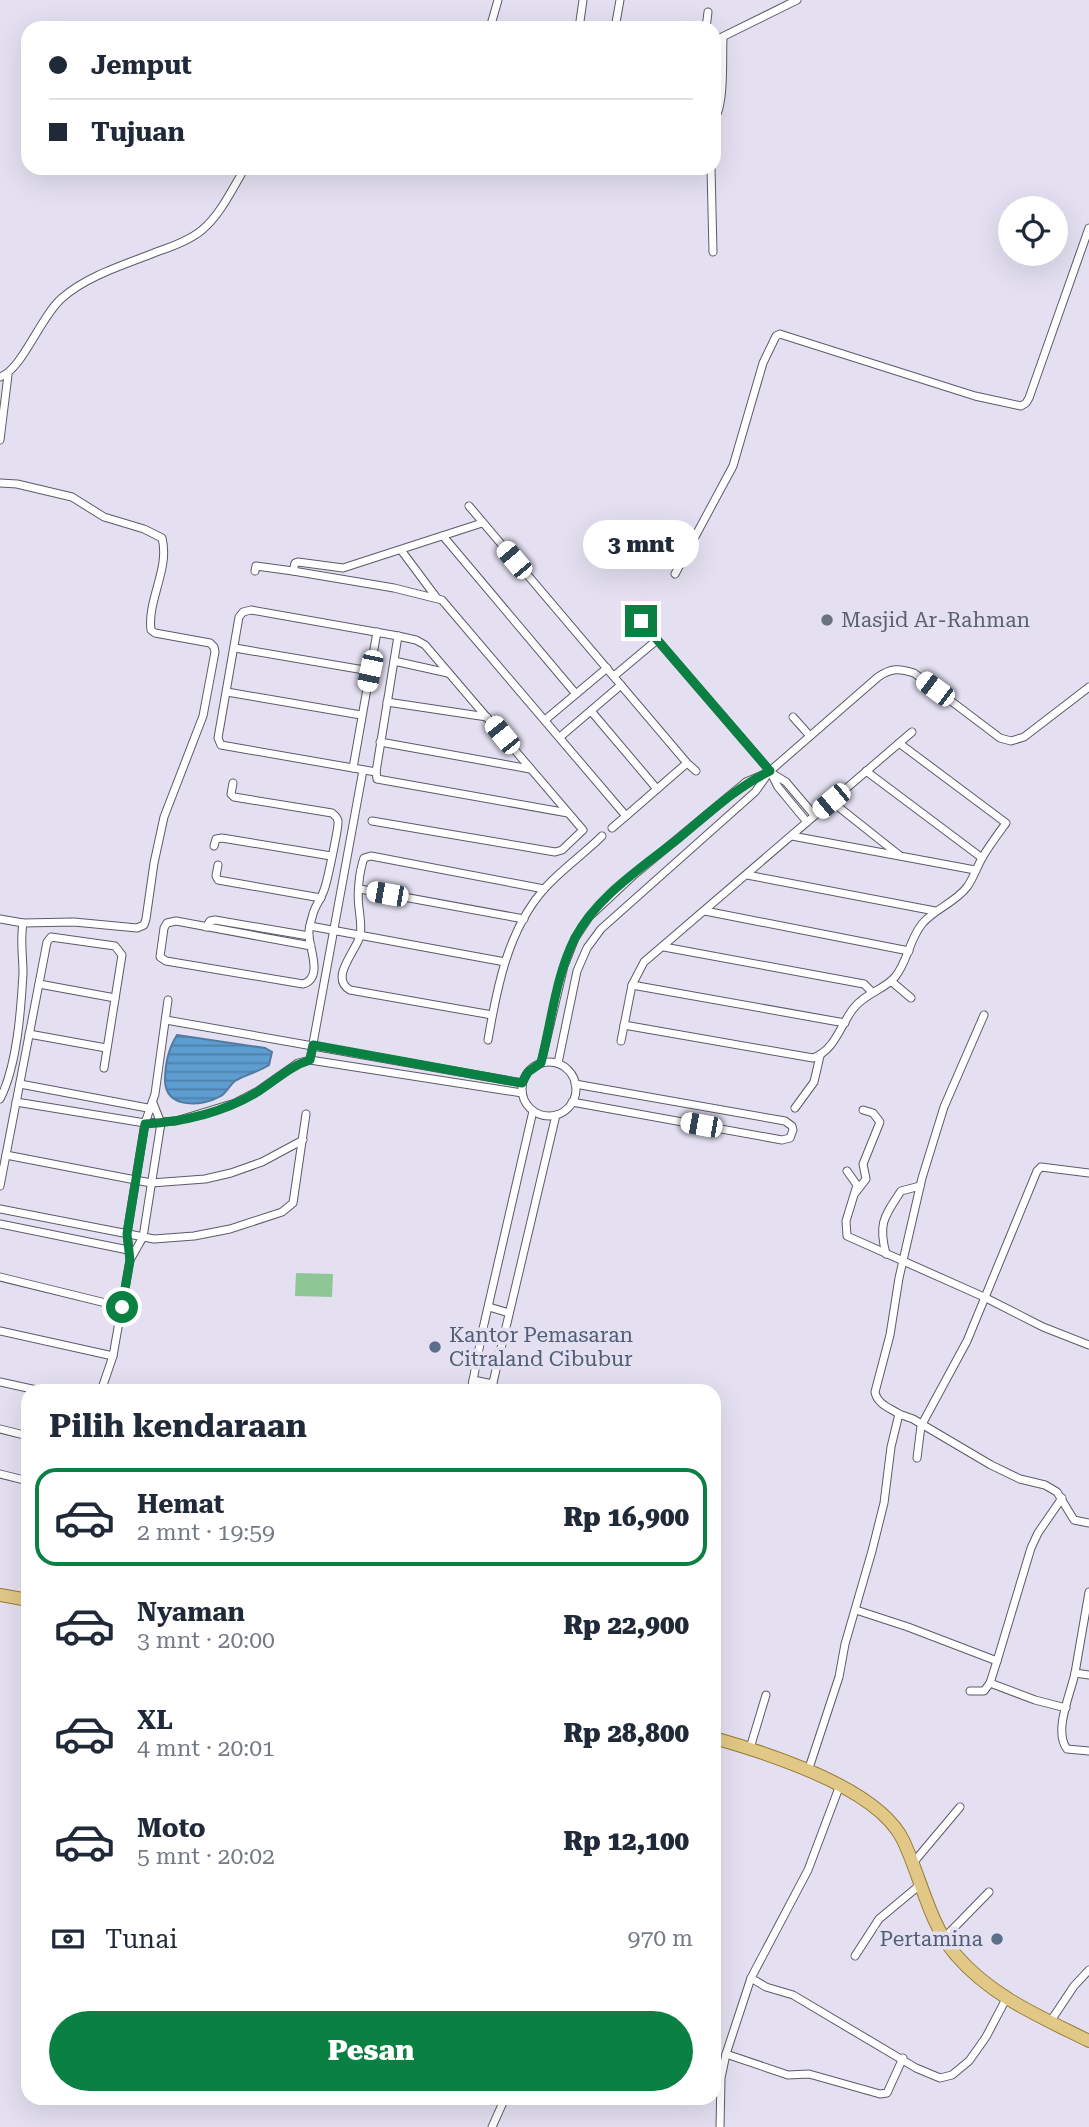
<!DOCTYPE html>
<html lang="id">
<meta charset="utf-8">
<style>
:root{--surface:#fff;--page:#f6f6f7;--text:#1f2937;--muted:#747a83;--line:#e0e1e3;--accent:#0b8043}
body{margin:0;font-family:"Roboto Serif",serif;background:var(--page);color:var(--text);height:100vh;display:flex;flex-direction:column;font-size:26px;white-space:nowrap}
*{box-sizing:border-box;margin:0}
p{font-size:23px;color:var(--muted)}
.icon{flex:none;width:38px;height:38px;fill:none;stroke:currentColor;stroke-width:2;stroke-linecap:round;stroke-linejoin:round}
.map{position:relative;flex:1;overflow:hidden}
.panel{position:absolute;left:21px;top:1384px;width:700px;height:721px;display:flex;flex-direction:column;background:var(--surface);border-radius:21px;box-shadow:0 7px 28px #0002}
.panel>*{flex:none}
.guide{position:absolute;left:21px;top:21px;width:700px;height:154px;border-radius:21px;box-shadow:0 7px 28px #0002;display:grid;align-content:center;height:154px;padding:0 28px;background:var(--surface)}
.buttons{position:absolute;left:998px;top:196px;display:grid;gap:14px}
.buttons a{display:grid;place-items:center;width:70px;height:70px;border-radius:50%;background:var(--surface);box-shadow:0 7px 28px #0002;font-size:35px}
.end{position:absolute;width:32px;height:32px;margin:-16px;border:9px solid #0b8043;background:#fff;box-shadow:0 0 0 4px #fff}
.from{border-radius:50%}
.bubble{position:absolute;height:49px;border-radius:24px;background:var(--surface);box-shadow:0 7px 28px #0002;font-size:23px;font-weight:800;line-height:49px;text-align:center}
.car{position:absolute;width:21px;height:42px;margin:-21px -10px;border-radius:9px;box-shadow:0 0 5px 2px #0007;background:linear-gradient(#fff 24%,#345 0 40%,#fff 0 76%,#345 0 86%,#fff 0)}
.guide b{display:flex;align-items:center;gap:24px;height:66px;font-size:26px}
.guide b+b{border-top:2px solid var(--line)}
.guide i{width:18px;height:18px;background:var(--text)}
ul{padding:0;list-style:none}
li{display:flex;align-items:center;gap:21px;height:98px;margin:0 14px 10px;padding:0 14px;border:4px solid transparent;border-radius:21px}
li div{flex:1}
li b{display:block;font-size:26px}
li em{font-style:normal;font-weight:800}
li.current{border-color:var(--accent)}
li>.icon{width:63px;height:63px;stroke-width:1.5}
h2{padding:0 28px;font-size:32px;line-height:84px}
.pay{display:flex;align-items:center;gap:18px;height:77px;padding:0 28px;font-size:26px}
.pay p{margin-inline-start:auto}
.cta{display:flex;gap:14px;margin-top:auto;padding:14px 28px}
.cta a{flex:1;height:80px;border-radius:42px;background:var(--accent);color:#fff;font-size:28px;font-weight:800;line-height:80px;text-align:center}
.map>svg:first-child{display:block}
.green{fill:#8fc696}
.water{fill:url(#water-rules);stroke:#507ca2;stroke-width:2}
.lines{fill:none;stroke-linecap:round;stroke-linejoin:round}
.street-casing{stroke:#5d5a68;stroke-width:9}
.primary-casing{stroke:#967a35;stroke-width:14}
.street{stroke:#fff;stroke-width:7}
.primary{stroke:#e1c886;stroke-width:12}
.route{stroke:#0b8043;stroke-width:9}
.worship-dot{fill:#6b7280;stroke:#e4e0f1;stroke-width:2.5}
.service-dot{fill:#5c6f8a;stroke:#e4e0f1;stroke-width:2.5}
.labels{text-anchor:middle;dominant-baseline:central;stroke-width:7;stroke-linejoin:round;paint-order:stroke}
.worship-label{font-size:21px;fill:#5b616d;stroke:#e4e0f1;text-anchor:start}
.service-label{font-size:21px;fill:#4e5e75;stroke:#e4e0f1;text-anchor:start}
</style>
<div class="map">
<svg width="1089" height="2127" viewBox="0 0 1089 2127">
<defs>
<pattern id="water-rules" width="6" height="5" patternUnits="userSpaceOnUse" patternTransform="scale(1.75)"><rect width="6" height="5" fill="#5d9dd0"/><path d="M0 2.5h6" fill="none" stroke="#4d80aa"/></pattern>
</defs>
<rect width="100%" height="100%" fill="#e4e0f1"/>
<!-- green -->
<polygon class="green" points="296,1273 333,1274 332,1297 295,1296"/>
<!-- water -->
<path class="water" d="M177 1035 265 1048 272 1052 269 1065C259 1072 246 1074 235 1081 230 1085 226 1093 221 1096 202 1107 166 1109 165 1081 165 1065 168 1049 177 1035Z"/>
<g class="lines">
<!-- street casing -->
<g class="street-casing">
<g id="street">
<polyline points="490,28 498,0"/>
<polyline points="579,28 583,0"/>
<polyline points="615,28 620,0"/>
<polyline points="706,28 708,12"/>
<polyline points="714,41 797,0"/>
<path d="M714 119C725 107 722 56 723 38"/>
<polyline points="711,168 713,252"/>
<path d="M0 377C22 370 40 317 62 298 88 275 127 264 159 251 174 246 190 240 202 230 221 214 232 189 245 168"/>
<polyline points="0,440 8,375"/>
<path d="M0 483 17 484 72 497 104 517 144 529 162 538C170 569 147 600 151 630L155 633 210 643 214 647 215 652 203 716 164 817 154 863 146 919 144 925 137 928 74 922 23 923 0 919"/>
<polyline points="469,506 687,763"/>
<polyline points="482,523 343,568 298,562 295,563 293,571 394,588 442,600 626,816 687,763 696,771"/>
<polyline points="443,536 576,694"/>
<polyline points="401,550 436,597"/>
<polyline points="255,571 256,566 293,571"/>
<polyline points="675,574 733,466 763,363 776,336 780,334 786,336 975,396 1021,406 1026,403 1029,398 1089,228"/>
<polyline points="641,621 770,771 778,787 807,822"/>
<polyline points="398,636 376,772 377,779 568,813"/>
<polyline points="235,648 370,671"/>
<polyline points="394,661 448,673"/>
<polyline points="614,676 657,640"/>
<polyline points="227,692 361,715"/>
<polyline points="387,702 487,717"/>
<polyline points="591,711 657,789"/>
<polyline points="793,717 810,736"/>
<polyline points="545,720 607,668"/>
<polyline points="560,737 621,685"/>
<polyline points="380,742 530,769"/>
<polyline points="353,768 377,632"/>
<polyline points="866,771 982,858"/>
<polyline points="770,772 786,782 814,815"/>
<path d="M233 783 231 794 234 797 332 813C335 816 337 816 338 821 339 826 327 883 324 890 321 899 315 906 313 914 311 921 308 929 309 936 310 950 323 978 303 984L166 961 160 957 164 928 167 923 176 921 311 946"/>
<polyline points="831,801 899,855"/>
<polyline points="372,821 555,852 562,850 583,830 425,645 416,640 398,636 251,610 243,612 239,617 218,738 221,745 376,772"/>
<polyline points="612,828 626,816"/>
<polyline points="792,836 975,870"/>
<polyline points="214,846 216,839 222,838 331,856"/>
<polyline points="218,865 216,876 218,880 321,898"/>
<polyline points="747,875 935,911"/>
<polyline points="360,889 524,919"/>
<polyline points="705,911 909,951"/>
<polyline points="310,926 505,962"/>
<polyline points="206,927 210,921 215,920 309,936"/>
<polyline points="664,947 864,984 871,991"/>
<polyline points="891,981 911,998"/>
<polyline points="39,984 115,998"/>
<polyline points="632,985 845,1023"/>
<path d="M492 1015 350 990C329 978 356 951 360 936 362 927 360 917 359 908 357 894 359 872 364 858L371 856 544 889"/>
<polyline points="166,1020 522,1083"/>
<path d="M624 1025 813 1058C835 1050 840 1026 853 1009 865 993 884 990 895 977 908 961 909 940 922 924 934 909 955 903 967 887 973 879 977 867 982 858 989 846 998 834 1006 823L899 743"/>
<polyline points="29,1034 106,1048"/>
<path d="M488 1040C497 987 508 929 545 888 562 869 584 854 602 836"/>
<polyline points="621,1041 632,985 644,962 912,732"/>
<polyline points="310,1060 363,770"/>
<circle cx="549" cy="1089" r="27"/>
<polyline points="541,1063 564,966 575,938 589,917 635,874 746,782 767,773"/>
<path d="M558 1063 577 971 587 948 601 929 755 792 770 771 878 677C891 668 899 668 914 673L1000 738 1011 741 1024 737 1089 687"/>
<polyline points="20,1084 153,1109"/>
<path d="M0 1099C17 1066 21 1010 23 973 23 956 20 941 23 923"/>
<polyline points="16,1102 145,1123 176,1121 235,1103 258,1091 298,1063 310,1060 522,1093"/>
<polyline points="572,1102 782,1140 790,1138 793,1130 792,1126 785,1121 575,1084"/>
<polyline points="795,1108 814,1082 820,1056"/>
<polyline points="6,1155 151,1183 205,1179 231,1173 262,1162 303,1140"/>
<polyline points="847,1171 857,1185 846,1221 847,1236 984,1297 1043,1327 1089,1345"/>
<polyline points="0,1186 47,942 51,937 115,946 122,955 104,1068"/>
<polyline points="856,1192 866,1179 863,1164 880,1122 873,1113 863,1110"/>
<polyline points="0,1209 154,1239 194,1236 230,1229 282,1212 293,1203 306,1114"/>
<polyline points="0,1224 133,1251"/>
<path d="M886 1254C878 1223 884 1217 901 1191L920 1186"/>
<polyline points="130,1260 127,1233 145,1123 155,1094 168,1000"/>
<polyline points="0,1277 122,1307"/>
<polyline points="489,1307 509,1313"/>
<polyline points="0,1331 113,1356"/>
<polyline points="473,1380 493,1384"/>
<polyline points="0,1382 41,1391"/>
<polyline points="101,1391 113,1356 130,1260 143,1237 161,1123 153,1103"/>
<polyline points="471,1391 482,1333 533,1111"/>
<polyline points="491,1391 556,1115"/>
<path d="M899 1414C890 1408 877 1404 875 1392L890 1335 899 1278 922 1178 944 1107 984 1015"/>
<polyline points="0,1429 28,1436"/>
<polyline points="917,1458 921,1426 967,1341 1037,1171 1041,1167 1089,1173"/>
<polyline points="0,1474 28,1481"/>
<polyline points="1089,1592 1075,1673 1089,1675"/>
<polyline points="856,1610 908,1627 997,1661 1031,1548 1038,1533 1062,1498"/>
<polyline points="997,1661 990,1683 1035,1700 1066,1708"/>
<path d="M1075 1673C1071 1693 1053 1731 1067 1749L1089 1751"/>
<polyline points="970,1691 984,1691 990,1683"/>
<polyline points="750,1748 766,1695"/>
<polyline points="808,1771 839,1677 845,1644 872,1551 884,1503 891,1447 899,1414 913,1419 991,1465 1020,1479 1045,1485 1057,1492 1074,1520 1089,1523"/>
<polyline points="913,1863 960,1807"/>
<polyline points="944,1938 989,1892"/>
<polyline points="855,1956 879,1919 921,1884"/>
<polyline points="751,1978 766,1987 793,1995 916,2068 940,2078 952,2075 969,2061 986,2037 1006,1999"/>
<polyline points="1050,2022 1074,1986 1089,1970"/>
<polyline points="726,2054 788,2075 809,2074 880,2094 887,2093 903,2058"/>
<polyline points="492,2127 505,2098"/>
<polyline points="720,2127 721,2078 726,2054 751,1978 808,1870 840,1785"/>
</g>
</g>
<!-- primary casing -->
<g class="primary-casing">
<g id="primary">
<polyline points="0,1595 28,1600"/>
<path d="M714 1738C767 1753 877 1787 903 1840 920 1875 930 1926 956 1955 992 1997 1041 2017 1089 2041"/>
</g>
</g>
<!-- street -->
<use href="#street" class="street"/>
<!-- primary -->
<use href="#primary" class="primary"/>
</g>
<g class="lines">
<!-- route -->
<path class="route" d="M122 1307 130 1260 127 1234 145 1124C183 1122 226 1112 259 1091 276 1080 290 1066 310 1060L313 1045 522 1083 528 1072 541 1063C551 1024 556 974 575 938 597 896 643 867 679 838 708 814 735 788 770 771L641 621"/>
</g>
<!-- markers -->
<circle class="worship-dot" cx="827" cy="620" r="7"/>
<g class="service-dot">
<circle cx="435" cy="1347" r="7"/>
<circle cx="997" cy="1939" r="7"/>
</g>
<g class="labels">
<!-- worship labels -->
<g class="worship-label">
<text x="841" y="620">Masjid Ar-Rahman</text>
</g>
<!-- service labels -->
<g class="service-label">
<text x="449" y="1335">Kantor Pemasaran<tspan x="449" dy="24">Citraland Cibubur</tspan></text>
<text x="983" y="1939" text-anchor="end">Pertamina</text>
</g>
</g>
</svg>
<div class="buttons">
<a><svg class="icon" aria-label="locate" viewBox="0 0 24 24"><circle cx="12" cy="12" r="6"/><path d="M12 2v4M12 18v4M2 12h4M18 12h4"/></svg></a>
</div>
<i class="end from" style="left:122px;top:1307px"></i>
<i class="end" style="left:641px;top:621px"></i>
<div class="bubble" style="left:583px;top:520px;width:116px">3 mnt</div>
<i class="car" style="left:514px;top:560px;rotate:320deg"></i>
<i class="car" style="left:370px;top:671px;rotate:192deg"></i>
<i class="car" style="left:935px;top:689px;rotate:307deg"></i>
<i class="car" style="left:502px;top:735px;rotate:321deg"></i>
<i class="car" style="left:831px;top:801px;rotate:230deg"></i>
<i class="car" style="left:387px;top:894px;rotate:280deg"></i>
<i class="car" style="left:701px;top:1125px;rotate:280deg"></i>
<div class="guide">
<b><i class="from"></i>Jemput</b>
<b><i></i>Tujuan</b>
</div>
<section class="panel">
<h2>Pilih kendaraan</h2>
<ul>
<li class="current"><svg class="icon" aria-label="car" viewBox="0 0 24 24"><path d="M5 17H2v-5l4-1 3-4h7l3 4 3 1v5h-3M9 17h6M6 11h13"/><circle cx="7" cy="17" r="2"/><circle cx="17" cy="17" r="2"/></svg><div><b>Hemat</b><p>2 mnt · 19:59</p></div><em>Rp 16,900</em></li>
<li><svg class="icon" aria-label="car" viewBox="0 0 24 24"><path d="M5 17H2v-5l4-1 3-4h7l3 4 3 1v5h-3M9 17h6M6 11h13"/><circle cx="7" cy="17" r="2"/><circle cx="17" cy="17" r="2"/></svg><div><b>Nyaman</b><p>3 mnt · 20:00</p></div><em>Rp 22,900</em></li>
<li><svg class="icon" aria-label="car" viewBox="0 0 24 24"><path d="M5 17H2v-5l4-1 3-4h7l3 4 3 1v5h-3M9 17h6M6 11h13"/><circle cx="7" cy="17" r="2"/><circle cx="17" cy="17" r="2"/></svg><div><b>XL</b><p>4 mnt · 20:01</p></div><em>Rp 28,800</em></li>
<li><svg class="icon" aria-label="car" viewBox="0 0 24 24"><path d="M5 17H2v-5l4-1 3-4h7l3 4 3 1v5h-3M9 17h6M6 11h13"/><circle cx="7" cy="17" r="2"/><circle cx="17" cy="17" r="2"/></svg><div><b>Moto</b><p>5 mnt · 20:02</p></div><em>Rp 12,100</em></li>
</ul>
<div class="pay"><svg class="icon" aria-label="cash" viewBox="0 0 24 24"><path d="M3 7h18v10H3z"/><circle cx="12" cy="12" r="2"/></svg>Tunai<p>970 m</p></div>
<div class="cta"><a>Pesan</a></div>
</section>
</div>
